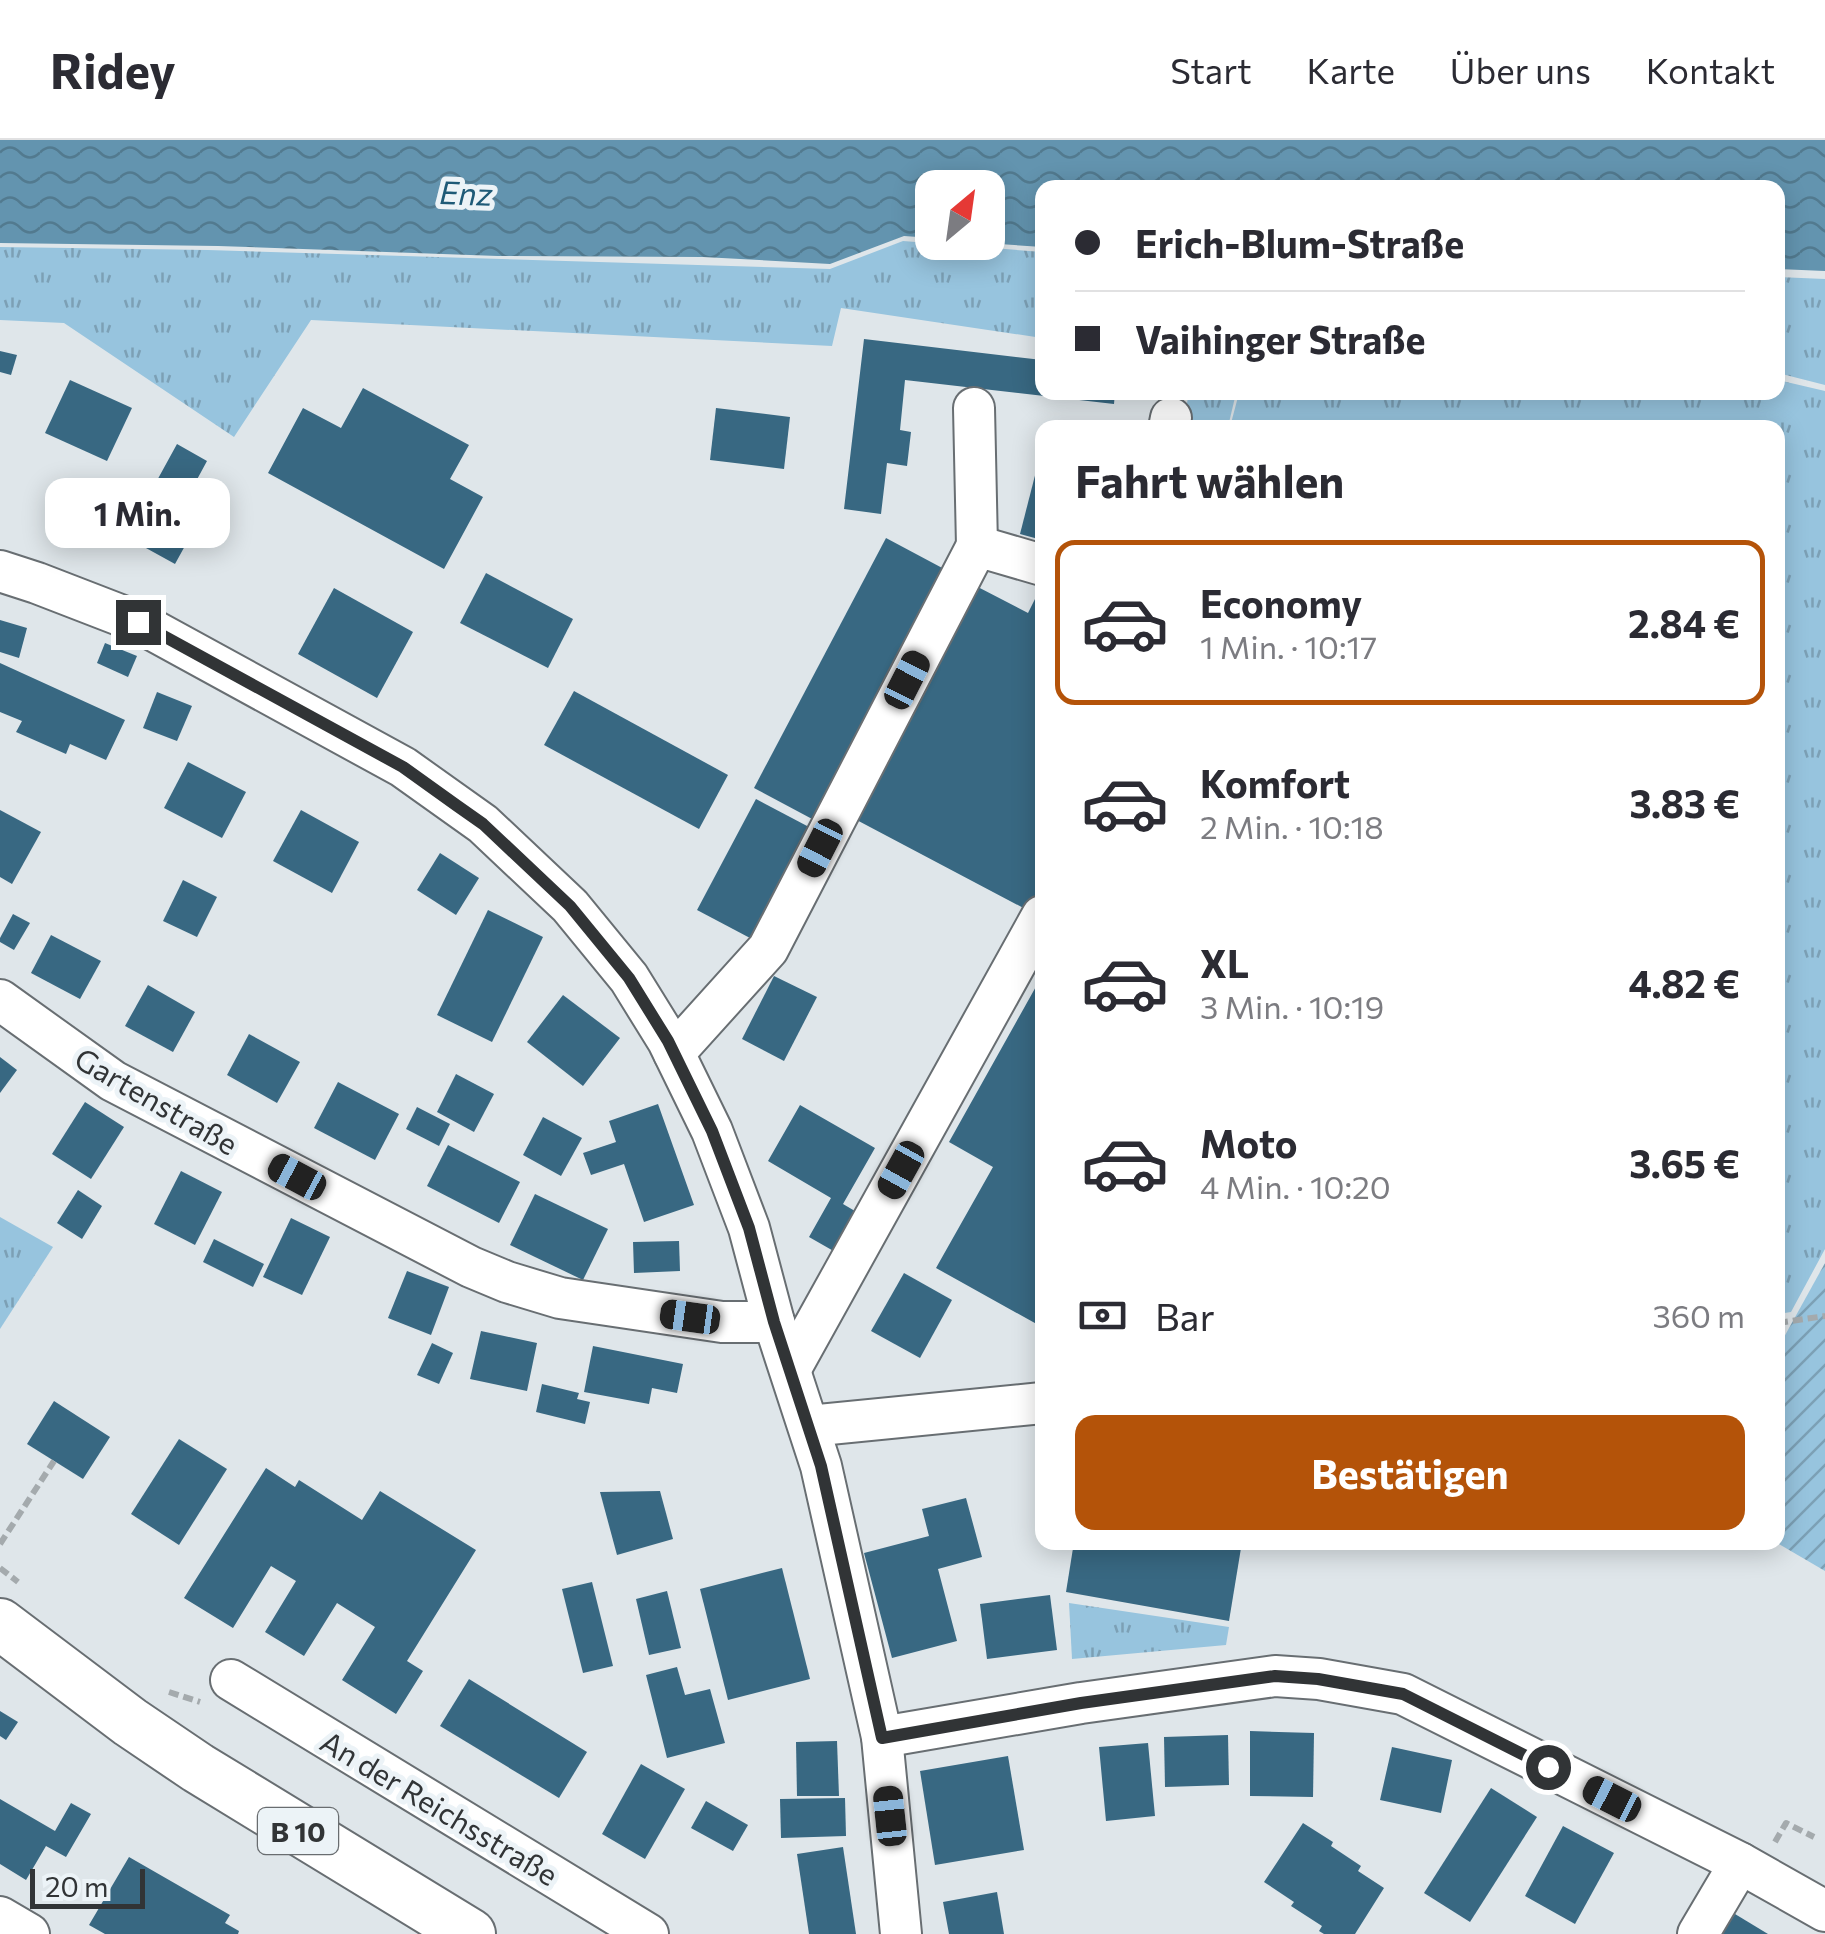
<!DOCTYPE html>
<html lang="de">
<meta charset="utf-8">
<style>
:root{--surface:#fff;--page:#f2f2f3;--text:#2b2b33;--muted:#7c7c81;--line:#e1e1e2;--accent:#b45309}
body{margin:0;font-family:Commissioner,sans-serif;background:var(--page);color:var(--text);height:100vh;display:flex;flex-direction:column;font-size:38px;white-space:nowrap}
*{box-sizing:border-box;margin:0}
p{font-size:32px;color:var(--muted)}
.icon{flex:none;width:55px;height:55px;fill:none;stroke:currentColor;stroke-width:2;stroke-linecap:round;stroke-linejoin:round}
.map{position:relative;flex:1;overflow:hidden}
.drawer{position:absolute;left:1035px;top:280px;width:750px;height:1130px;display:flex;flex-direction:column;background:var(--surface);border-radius:20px;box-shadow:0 5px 25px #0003}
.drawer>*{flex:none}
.hud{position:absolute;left:1035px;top:40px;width:750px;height:220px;border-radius:20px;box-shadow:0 5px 25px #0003;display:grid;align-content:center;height:220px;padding:0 40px;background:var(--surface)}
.needle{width:65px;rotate:29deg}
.fabs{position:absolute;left:915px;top:30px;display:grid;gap:20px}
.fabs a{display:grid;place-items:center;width:90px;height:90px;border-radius:20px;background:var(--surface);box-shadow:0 5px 25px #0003;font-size:50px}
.scale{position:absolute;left:30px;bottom:25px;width:115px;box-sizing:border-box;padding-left:10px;border:5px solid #313436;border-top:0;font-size:28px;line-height:35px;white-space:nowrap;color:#313436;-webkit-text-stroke:8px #ecf3f7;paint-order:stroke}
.end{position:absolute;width:45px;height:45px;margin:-22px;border:12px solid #313436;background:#fff;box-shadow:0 0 0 5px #fff}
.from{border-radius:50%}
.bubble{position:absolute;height:70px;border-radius:20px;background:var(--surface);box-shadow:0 5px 25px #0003;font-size:32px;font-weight:700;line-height:70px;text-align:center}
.car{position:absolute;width:30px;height:60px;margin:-30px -15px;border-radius:12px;box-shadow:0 0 8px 2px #0007;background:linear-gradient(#222 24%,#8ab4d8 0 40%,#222 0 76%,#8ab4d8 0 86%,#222 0)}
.hud b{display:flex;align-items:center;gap:35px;height:95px;font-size:38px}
.hud b+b{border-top:2px solid var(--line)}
.hud i{width:25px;height:25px;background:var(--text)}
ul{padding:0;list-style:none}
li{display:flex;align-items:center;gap:30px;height:165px;margin:0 20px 15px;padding:0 20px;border:5px solid transparent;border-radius:20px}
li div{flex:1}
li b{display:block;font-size:38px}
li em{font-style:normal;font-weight:700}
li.selected{border-color:var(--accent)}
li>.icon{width:90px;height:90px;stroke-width:1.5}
h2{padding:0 40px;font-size:45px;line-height:120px}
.pay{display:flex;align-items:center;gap:25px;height:110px;padding:0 40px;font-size:38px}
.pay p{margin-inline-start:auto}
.primary-button{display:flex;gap:20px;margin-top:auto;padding:20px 40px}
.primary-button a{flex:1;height:115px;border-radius:20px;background:var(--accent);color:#fff;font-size:40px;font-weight:700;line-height:115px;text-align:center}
header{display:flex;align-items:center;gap:60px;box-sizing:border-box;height:140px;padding:0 50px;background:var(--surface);border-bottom:2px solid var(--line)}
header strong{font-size:48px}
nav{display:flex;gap:55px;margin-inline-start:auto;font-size:35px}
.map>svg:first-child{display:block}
.grass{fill:url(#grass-tufts)}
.garden{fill:url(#garden-furrows)}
.water{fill:url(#water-waves)}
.building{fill:#386882}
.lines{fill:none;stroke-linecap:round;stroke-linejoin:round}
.minor-casing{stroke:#686e72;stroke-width:44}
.major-casing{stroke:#686e72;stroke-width:54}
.path{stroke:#a4aaad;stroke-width:6;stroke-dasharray:10 5;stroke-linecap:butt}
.minor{stroke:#fff;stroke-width:40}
.major{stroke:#fff;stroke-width:50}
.route{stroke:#313436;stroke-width:12}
.labels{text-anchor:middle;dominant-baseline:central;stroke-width:10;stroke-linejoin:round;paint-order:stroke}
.shield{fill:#ecf3f7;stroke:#696d70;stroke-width:2.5}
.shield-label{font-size:28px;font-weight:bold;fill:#313436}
.street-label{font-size:30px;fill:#313436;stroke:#ecf3f7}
.water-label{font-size:32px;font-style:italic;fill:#1e5a77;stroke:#ecf3f7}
</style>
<header>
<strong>Ridey</strong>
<nav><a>Start</a><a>Karte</a><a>Über uns</a><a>Kontakt</a></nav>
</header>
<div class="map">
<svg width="1825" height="1794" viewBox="0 0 1825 1794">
<defs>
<pattern id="grass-tufts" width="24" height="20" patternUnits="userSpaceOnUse" patternTransform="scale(2.5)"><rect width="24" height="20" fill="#97c4de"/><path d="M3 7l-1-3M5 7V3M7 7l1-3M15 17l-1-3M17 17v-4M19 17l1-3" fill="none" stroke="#7ca0b5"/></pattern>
<pattern id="garden-furrows" width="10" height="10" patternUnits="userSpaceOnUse" patternTransform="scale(2.5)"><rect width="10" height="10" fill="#97c4de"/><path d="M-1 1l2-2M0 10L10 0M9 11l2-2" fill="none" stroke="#7ca0b5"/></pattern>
<pattern id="water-waves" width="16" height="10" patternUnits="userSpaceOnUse" patternTransform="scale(2.5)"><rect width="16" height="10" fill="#6394af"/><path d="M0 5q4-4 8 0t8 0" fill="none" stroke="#527a8f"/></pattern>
</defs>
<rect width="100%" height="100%" fill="#dfe6ea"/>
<!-- grass -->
<g class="grass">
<polygon points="903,101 1042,112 1042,198 841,168 832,206 311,180 234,297 64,183 0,180 0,107 208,110 830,129"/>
<polygon points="1778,137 1825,139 1825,245 1778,233"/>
<polygon points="1778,240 1825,251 1825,1109 1791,1172 1778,1174 1778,288 1230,287 1239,253 1396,252 1419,258 1442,252 1778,252"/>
<polygon points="1189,253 1236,253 1228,287 1182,288"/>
<polygon points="0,1077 53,1107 0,1189"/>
<polygon points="1069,1463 1229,1487 1226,1505 1072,1519"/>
</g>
<!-- garden -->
<polygon class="garden" points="1825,1123 1825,1431 1777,1403 1778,1208"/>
<!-- water -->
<polygon class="water" points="0,0 1825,0 1825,131 1778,129 1778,48 1042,48 1042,107 984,103 988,102 988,48 932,48 932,98 904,96 830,124 703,117 498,116 218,106 0,103"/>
<!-- building -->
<g class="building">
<polygon points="864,199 1042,220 1042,252 1115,252 1114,264 905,240 900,290 911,292 907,326 887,323 881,374 844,369"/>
<polygon points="0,211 17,215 11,235 0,232"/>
<polygon points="70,240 132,268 107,321 45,293"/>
<polygon points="363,248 469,305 450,339 483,357 444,429 268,333 303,268 341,288"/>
<polygon points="716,268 790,277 784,329 710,320"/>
<polygon points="177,304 207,321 194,345 213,355 175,424 126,397"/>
<polygon points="1041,312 1042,312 1042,400 1020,394"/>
<polygon points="886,398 946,430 814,680 754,648"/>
<polygon points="486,433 573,479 548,528 460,483"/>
<polygon points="974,445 1028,473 1042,445 1042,751 1031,772 851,677"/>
<polygon points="334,448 413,492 377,558 298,514"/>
<polygon points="0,480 27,488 19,518 0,512"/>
<polygon points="105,503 137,516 128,537 97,523"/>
<polygon points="0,523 125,580 106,620 70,604 66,614 16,592 22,581 0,572"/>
<polygon points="574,551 728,635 699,689 544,605"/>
<polygon points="157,552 192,566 177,601 143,588"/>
<polygon points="188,622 246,652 222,698 164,668"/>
<polygon points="756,659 809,687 750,798 697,770"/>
<polygon points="0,670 41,692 12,744 0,737"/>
<polygon points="301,670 359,702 332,753 273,721"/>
<polygon points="440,713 479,738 456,775 417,750"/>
<polygon points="183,740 217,757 197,797 163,781"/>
<polygon points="488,770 543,797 492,902 437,875"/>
<polygon points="13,774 30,783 14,810 0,802 0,798"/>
<polygon points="51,795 101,821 80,859 31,833"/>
<polygon points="774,836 817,857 784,921 742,899"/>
<polygon points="1038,843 1042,845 1042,1187 936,1128 993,1027 949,1002"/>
<polygon points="148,845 195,872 173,912 125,886"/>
<polygon points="563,855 620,898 583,946 527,902"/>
<polygon points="249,894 300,922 277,963 227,935"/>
<polygon points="0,917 17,930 0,953"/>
<polygon points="456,934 494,954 474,992 437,972"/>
<polygon points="338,942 399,974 375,1020 314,988"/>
<polygon points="85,962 124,987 91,1039 52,1014"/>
<polygon points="658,964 694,1065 644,1082 624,1024 591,1035 583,1013 616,1002 609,981"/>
<polygon points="800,965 875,1008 843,1064 860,1074 837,1113 809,1097 831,1058 768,1021"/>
<polygon points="417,967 450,984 439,1006 406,989"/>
<polygon points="543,977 582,998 561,1036 523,1015"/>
<polygon points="448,1005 520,1042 499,1083 427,1046"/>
<polygon points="181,1031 222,1052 195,1105 154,1084"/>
<polygon points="78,1050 102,1066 82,1099 57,1083"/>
<polygon points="535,1054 608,1089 583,1140 510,1105"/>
<polygon points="291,1078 330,1097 302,1155 263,1137"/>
<polygon points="214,1099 264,1124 253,1147 203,1122"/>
<polygon points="679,1101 680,1131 634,1133 633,1102"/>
<polygon points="407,1131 449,1147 431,1195 388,1178"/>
<polygon points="904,1133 952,1160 920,1218 871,1191"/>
<polygon points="481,1191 537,1203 527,1251 470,1239"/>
<polygon points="432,1203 453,1213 439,1244 417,1235"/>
<polygon points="593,1206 683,1224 677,1253 652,1248 649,1264 584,1252"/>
<polygon points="542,1244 579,1253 577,1259 590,1262 585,1284 536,1272"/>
<polygon points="54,1261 110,1297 83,1339 27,1304"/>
<polygon points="179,1299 227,1329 179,1405 131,1374"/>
<polygon points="266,1328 295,1347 299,1340 362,1380 380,1351 476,1410 407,1521 423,1531 396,1574 342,1540 375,1487 337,1463 304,1516 265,1492 296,1441 271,1426 233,1488 184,1458"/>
<polygon points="660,1351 673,1399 617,1415 600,1352"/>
<polygon points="966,1358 982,1417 938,1429 957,1501 892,1518 864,1413 929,1396 922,1369"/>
<polygon points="1074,1402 1242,1402 1229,1481 1066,1452"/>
<polygon points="782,1428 810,1539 728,1560 700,1449"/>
<polygon points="592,1442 613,1526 583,1533 562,1449"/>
<polygon points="667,1451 681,1508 649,1515 636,1459"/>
<polygon points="1050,1455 1057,1510 987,1519 980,1464"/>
<polygon points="677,1527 685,1555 710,1549 725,1603 667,1618 646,1535"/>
<polygon points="469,1539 587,1612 559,1658 440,1586"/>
<polygon points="0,1571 18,1582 6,1600 0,1596"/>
<polygon points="1250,1591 1314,1593 1313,1657 1250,1656"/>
<polygon points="1228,1595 1229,1645 1165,1647 1164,1597"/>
<polygon points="837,1601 839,1656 797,1656 796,1602"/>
<polygon points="1148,1603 1155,1676 1106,1681 1099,1607"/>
<polygon points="1392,1607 1452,1620 1441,1673 1380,1660"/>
<polygon points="1008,1616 1024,1710 935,1725 920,1631"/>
<polygon points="641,1624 685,1649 645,1719 602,1694"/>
<polygon points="1491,1648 1537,1677 1470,1782 1424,1753"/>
<polygon points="845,1658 846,1696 781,1698 780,1659"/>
<polygon points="0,1659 55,1691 71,1663 91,1674 66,1717 46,1706 26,1740 0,1724"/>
<polygon points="706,1661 748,1685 733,1711 691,1688"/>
<polygon points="1303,1683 1333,1702 1331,1706 1361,1726 1358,1731 1384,1748 1355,1794 1324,1794 1319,1791 1322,1786 1291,1766 1294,1762 1264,1742"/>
<polygon points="1563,1686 1614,1713 1575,1784 1525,1756"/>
<polygon points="843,1707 856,1794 809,1794 797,1714"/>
<polygon points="129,1717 230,1775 225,1783 239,1791 238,1794 105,1794 89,1785"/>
<polygon points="997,1752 1004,1794 949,1794 943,1762"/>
<polygon points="1735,1774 1768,1794 1722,1794"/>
</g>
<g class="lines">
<!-- minor casing -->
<g class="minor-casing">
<g id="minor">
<polyline points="974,268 977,406"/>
<polyline points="1169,288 1171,278"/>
<polyline points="0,431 37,443 138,482 403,627 483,684 570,766 629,838 668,901 712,991 749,1088 774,1182 821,1326 882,1597 901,1794"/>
<polyline points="0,860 113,941 471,1127 507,1142 560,1158 722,1182 774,1182"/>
<polyline points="674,913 768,809 977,406 1042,425"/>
<polyline points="791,1228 1042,776"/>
<polyline points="809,1286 1042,1263"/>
<polyline points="231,1540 648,1794"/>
<polyline points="882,1597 1081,1563 1275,1536 1319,1539 1403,1554 1740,1723 1825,1771"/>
<polyline points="0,1777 29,1794"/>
<polyline points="1698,1794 1740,1723"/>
</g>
</g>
<!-- major casing -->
<g class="major-casing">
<polyline id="major" points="0,1484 130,1582 198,1628 470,1794"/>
</g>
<!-- path -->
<g class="path">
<polyline points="1778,1183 1825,1176"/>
<polyline points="0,1404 54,1321"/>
<polyline points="0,1428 18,1442"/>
<polyline points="169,1552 200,1562"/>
<polyline points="1775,1702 1786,1683 1814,1697"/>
</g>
<!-- minor -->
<use href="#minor" class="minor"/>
<!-- major -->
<use href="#major" class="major"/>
</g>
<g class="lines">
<!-- route -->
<polyline class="route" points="138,482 403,627 456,665 483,684 570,766 629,838 668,901 712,991 749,1088 774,1182 821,1326 882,1598 1081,1563 1275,1536 1318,1539 1403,1554 1548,1627"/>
</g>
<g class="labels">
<!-- shield labels -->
<rect class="shield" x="258" y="1668" width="80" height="46" rx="8"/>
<g class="shield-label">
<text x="298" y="1691">B 10</text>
</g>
<!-- street labels -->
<g class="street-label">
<text transform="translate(157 960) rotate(30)">Gartenstraße</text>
<text transform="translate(440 1667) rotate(31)">An der Reichsstraße</text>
</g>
<!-- water labels -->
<g class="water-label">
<text transform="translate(466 52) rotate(2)">Enz</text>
</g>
</g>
</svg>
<div class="fabs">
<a><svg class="needle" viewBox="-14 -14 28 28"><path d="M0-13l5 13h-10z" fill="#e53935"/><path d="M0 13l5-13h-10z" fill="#7c7c81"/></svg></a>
</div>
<div class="scale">20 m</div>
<i class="end from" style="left:1548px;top:1627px"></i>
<i class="end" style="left:138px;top:482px"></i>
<div class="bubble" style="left:45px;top:338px;width:185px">1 Min.</div>
<i class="car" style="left:907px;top:540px;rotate:27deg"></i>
<i class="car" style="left:820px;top:708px;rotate:207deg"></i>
<i class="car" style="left:901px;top:1030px;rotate:209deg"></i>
<i class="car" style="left:297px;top:1037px;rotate:298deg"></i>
<i class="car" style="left:690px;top:1177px;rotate:278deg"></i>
<i class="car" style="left:1612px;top:1659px;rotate:297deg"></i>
<i class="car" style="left:890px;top:1676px;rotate:354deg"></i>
<div class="hud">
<b><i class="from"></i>Erich-Blum-Straße</b>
<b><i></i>Vaihinger Straße</b>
</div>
<section class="drawer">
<h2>Fahrt wählen</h2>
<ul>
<li class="selected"><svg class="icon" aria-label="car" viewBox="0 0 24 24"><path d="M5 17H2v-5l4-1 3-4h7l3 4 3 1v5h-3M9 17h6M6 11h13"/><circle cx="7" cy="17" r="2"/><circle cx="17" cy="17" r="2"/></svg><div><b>Economy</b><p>1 Min. · 10:17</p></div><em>2.84 €</em></li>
<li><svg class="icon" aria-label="car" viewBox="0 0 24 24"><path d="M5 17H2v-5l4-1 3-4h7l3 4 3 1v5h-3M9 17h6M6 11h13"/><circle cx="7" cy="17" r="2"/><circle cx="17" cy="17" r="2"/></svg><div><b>Komfort</b><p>2 Min. · 10:18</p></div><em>3.83 €</em></li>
<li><svg class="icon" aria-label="car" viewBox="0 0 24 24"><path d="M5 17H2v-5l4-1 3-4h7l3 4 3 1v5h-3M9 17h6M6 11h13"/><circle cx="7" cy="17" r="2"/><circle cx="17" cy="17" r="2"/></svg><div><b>XL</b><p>3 Min. · 10:19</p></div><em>4.82 €</em></li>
<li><svg class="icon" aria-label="car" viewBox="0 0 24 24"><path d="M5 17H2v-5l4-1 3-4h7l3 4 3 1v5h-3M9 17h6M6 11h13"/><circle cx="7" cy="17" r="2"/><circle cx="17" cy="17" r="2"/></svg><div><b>Moto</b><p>4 Min. · 10:20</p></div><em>3.65 €</em></li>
</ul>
<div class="pay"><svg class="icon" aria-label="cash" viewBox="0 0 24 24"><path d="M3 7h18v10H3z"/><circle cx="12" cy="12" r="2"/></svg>Bar<p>360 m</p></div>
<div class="primary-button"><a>Bestätigen</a></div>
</section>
</div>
